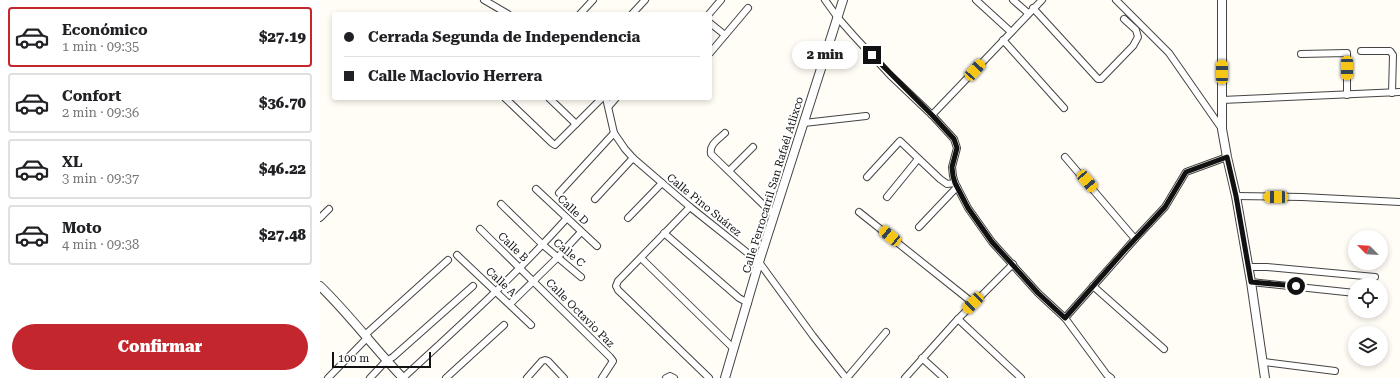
<!DOCTYPE html>
<html lang="es">
<meta charset="utf-8">
<style>
:root{--surface:#fff;--page:#f6f6f6;--text:#202124;--muted:#757577;--line:#e0e0e0;--accent:#c4262e}
body{margin:0;font-family:"Roboto Serif",serif;background:var(--page);color:var(--text);height:100vh;display:flex;flex-direction:column;font-size:15px;white-space:nowrap}
*{box-sizing:border-box;margin:0}
p{font-size:13px;color:var(--muted)}
.icon{flex:none;width:22px;height:22px;fill:none;stroke:currentColor;stroke-width:2;stroke-linecap:round;stroke-linejoin:round}
.map{position:relative;flex:1;overflow:hidden}
.sheet{display:flex;flex-direction:column;background:var(--surface);width:320px}
.sheet>*{flex:none}
.top-card{position:absolute;left:12px;top:12px;width:380px;height:88px;border-radius:4px;box-shadow:0 2px 6px #0003;display:grid;align-content:center;height:88px;padding:0 12px;background:var(--surface)}
.needle{width:26px;rotate:294deg}
.tools{position:absolute;left:1028px;top:230px;display:grid;gap:8px}
.tools a{display:grid;place-items:center;width:40px;height:40px;border-radius:50%;background:var(--surface);box-shadow:0 2px 6px #0003;font-size:20px}
.scale{position:absolute;left:12px;bottom:10px;width:99px;box-sizing:border-box;padding-left:4px;border:2px solid #111;border-top:0;font-size:11px;line-height:14px;white-space:nowrap;color:#111;-webkit-text-stroke:3px #fff;paint-order:stroke}
.end{position:absolute;width:18px;height:18px;margin:-9px;border:5px solid #111;background:#fff;box-shadow:0 0 0 2px #fff}
.from{border-radius:50%}
.bubble{position:absolute;height:28px;border-radius:14px;background:var(--surface);box-shadow:0 2px 6px #0003;font-size:13px;font-weight:800;line-height:28px;text-align:center}
.car{position:absolute;width:12px;height:24px;margin:-12px -6px;border-radius:5px;box-shadow:0 0 3px 1px #0007;background:linear-gradient(#f5c518 24%,#345 0 40%,#f5c518 0 76%,#345 0 86%,#f5c518 0)}
.top-card b{display:flex;align-items:center;gap:14px;height:38px;font-size:15px}
.top-card b+b{border-top:1px solid var(--line)}
.top-card i{width:10px;height:10px;background:var(--text)}
ul{padding:7px 0 0;list-style:none}
li{display:flex;align-items:center;gap:12px;height:60px;margin:0 8px 6px;padding:0 4px;border:2px solid var(--line);border-radius:4px}
li div{flex:1}
li b{display:block;font-size:15px}
li em{font-style:normal;font-weight:800}
li.on{border-color:var(--accent)}
li>.icon{width:36px;height:36px;stroke-width:1.5}
.action{display:flex;gap:8px;margin-top:auto;padding:8px 12px}
.action a{flex:1;height:46px;border-radius:24px;background:var(--accent);color:#fff;font-size:16px;font-weight:800;line-height:46px;text-align:center}
main{display:flex;flex:1;min-height:0}
.map>svg:first-child{display:block}
.lines{fill:none;stroke-linecap:round;stroke-linejoin:round}
.minor-casing{stroke:#444;stroke-width:8}
.tertiary-casing{stroke:#444;stroke-width:10}
.minor{stroke:#fff;stroke-width:6}
.tertiary{stroke:#fff;stroke-width:8}
.route{stroke:#111;stroke-width:5}
.labels{text-anchor:middle;dominant-baseline:central;stroke-width:4;stroke-linejoin:round;paint-order:stroke}
.street-label{font-size:11px;fill:#111;stroke:#fff}
</style>
<main>
<section class="sheet">
<ul>
<li class="on"><svg class="icon" aria-label="car" viewBox="0 0 24 24"><path d="M5 17H2v-5l4-1 3-4h7l3 4 3 1v5h-3M9 17h6M6 11h13"/><circle cx="7" cy="17" r="2"/><circle cx="17" cy="17" r="2"/></svg><div><b>Económico</b><p>1 min · 09:35</p></div><em>$27.19</em></li>
<li><svg class="icon" aria-label="car" viewBox="0 0 24 24"><path d="M5 17H2v-5l4-1 3-4h7l3 4 3 1v5h-3M9 17h6M6 11h13"/><circle cx="7" cy="17" r="2"/><circle cx="17" cy="17" r="2"/></svg><div><b>Confort</b><p>2 min · 09:36</p></div><em>$36.70</em></li>
<li><svg class="icon" aria-label="car" viewBox="0 0 24 24"><path d="M5 17H2v-5l4-1 3-4h7l3 4 3 1v5h-3M9 17h6M6 11h13"/><circle cx="7" cy="17" r="2"/><circle cx="17" cy="17" r="2"/></svg><div><b>XL</b><p>3 min · 09:37</p></div><em>$46.22</em></li>
<li><svg class="icon" aria-label="car" viewBox="0 0 24 24"><path d="M5 17H2v-5l4-1 3-4h7l3 4 3 1v5h-3M9 17h6M6 11h13"/><circle cx="7" cy="17" r="2"/><circle cx="17" cy="17" r="2"/></svg><div><b>Moto</b><p>4 min · 09:38</p></div><em>$27.48</em></li>
</ul>
<div class="action"><a>Confirmar</a></div>
</section>
<div class="map">
<svg width="1080" height="378" viewBox="0 0 1080 378">
<rect width="100%" height="100%" fill="#fffdf5"/>
<g class="lines">
<!-- minor casing -->
<g class="minor-casing">
<g id="minor">
<polyline points="164,0 188,14"/>
<polyline points="505,0 518,18 533,35 570,75 612,115 634,139 637,148 632,167 633,176 635,183 648,208 672,242 718,293 745,318 787,375 791,378"/>
<polyline points="656,0 691,32"/>
<polyline points="693,0 708,13"/>
<polyline points="796,0 849,53 902,129"/>
<polyline points="713,8 778,79 781,79 813,46 818,37 816,30 804,19"/>
<polyline points="260,14 273,0"/>
<polyline points="312,14 325,0"/>
<polyline points="389,14 401,0"/>
<polyline points="390,23 405,35"/>
<polyline points="683,40 744,108"/>
<polyline points="1041,51 1070,51 1073,55 1072,93"/>
<polyline points="390,53 428,8"/>
<polyline points="981,54 1027,53 1027,95"/>
<polyline points="185,98 232,143 235,145 256,124"/>
<polyline points="229,98 256,124 282,98"/>
<polyline points="286,98 294,133 305,149 313,158 370,207 439,262 493,336 526,378"/>
<polyline points="902,100 1080,92"/>
<polyline points="289,106 296,98"/>
<polyline points="612,115 722,0"/>
<polyline points="484,123 546,116"/>
<path d="M405 133C399 139 389 144 391 154L454 215"/>
<polyline points="745,157 815,239"/>
<polyline points="409,171 433,147"/>
<polyline points="547,177 580,141 620,179 627,184 635,183"/>
<polyline points="216,189 277,246"/>
<polyline points="239,193 294,133"/>
<polyline points="916,196 982,197 1080,202"/>
<polyline points="567,197 598,159"/>
<polyline points="275,199 313,158"/>
<polyline points="181,204 223,245 261,277"/>
<polyline points="370,207 298,281 296,286 298,290 389,378"/>
<polyline points="539,212 653,303"/>
<polyline points="0,218 9,209"/>
<polyline points="308,218 342,183"/>
<polyline points="599,227 637,187"/>
<polyline points="160,229 290,357 293,361 282,378"/>
<polyline points="344,233 419,298 428,303"/>
<polyline points="137,255 211,325"/>
<polyline points="321,258 414,349"/>
<polyline points="929,267 947,267 1055,277"/>
<polyline points="931,282 1035,293"/>
<polyline points="773,286 844,349"/>
<polyline points="190,304 238,257 261,232"/>
<polyline points="745,318 815,239 845,207 866,172 907,157"/>
<polyline points="638,319 701,378"/>
<polyline points="46,334 128,260"/>
<polyline points="602,358 624,378"/>
<polyline points="944,362 1015,371"/>
<polyline points="8,378 48,337"/>
<polyline points="50,378 66,361 73,357 153,286"/>
<path d="M83 378C139 326 196 275 247 218"/>
<polyline points="126,378 184,325"/>
<polyline points="207,378 222,361 225,360 228,361 244,378"/>
<polyline points="346,378 350,376 354,378"/>
<polyline points="527,378 566,332"/>
<polyline points="585,378 638,319 693,264"/>
</g>
</g>
<!-- tertiary casing -->
<g class="tertiary-casing">
<g id="tertiary">
<polyline points="902,0 902,129 907,157 916,196 931,282 945,378"/>
<path d="M0 286C30 315 54 348 83 378"/>
<polyline points="405,378 439,262 523,0"/>
</g>
</g>
<!-- minor -->
<use href="#minor" class="minor"/>
<!-- tertiary -->
<use href="#tertiary" class="tertiary"/>
</g>
<g class="lines">
<!-- route -->
<polyline class="route" points="552,55 612,115 634,139 637,148 632,167 633,176 635,183 648,208 672,242 718,293 745,318 804,251 845,207 866,172 907,157 916,196 931,282 976,286"/>
</g>
<g class="labels">
<!-- street labels -->
<g class="street-label">
<text transform="translate(453 185) rotate(-73)">Calle Ferrocarril San Rafaél Atlixco</text>
<text transform="translate(384 205) rotate(39)">Calle Pino Suárez</text>
<text transform="translate(253 210) rotate(43)">Calle D</text>
<text transform="translate(193 247) rotate(44)">Calle B</text>
<text transform="translate(249 253) rotate(40)">Calle C</text>
<text transform="translate(181 282) rotate(43)">Calle A</text>
<text transform="translate(260 313) rotate(45)">Calle Octavio Paz</text>
</g>
</g>
</svg>
<div class="tools">
<a><svg class="needle" viewBox="-14 -14 28 28"><path d="M0-13l5 13h-10z" fill="#e53935"/><path d="M0 13l5-13h-10z" fill="#757577"/></svg></a>
<a><svg class="icon" aria-label="locate" viewBox="0 0 24 24"><circle cx="12" cy="12" r="6"/><path d="M12 2v4M12 18v4M2 12h4M18 12h4"/></svg></a>
<a><svg class="icon" aria-label="layers" viewBox="0 0 24 24"><path d="M12 4l9 5-9 5-9-5zM3 14l9 5 9-5"/></svg></a>
</div>
<div class="scale">100 m</div>
<i class="end from" style="left:976px;top:286px"></i>
<i class="end" style="left:552px;top:55px"></i>
<div class="bubble" style="left:472px;top:41px;width:66px">2 min</div>
<i class="car" style="left:1027px;top:68px;rotate:180deg"></i>
<i class="car" style="left:655px;top:70px;rotate:42deg"></i>
<i class="car" style="left:902px;top:72px;rotate:0deg"></i>
<i class="car" style="left:767px;top:181px;rotate:140deg"></i>
<i class="car" style="left:956px;top:197px;rotate:271deg"></i>
<i class="car" style="left:570px;top:236px;rotate:309deg"></i>
<i class="car" style="left:653px;top:303px;rotate:224deg"></i>
<div class="top-card">
<b><i class="from"></i>Cerrada Segunda de Independencia</b>
<b><i></i>Calle Maclovio Herrera</b>
</div>
</div>
</main>
